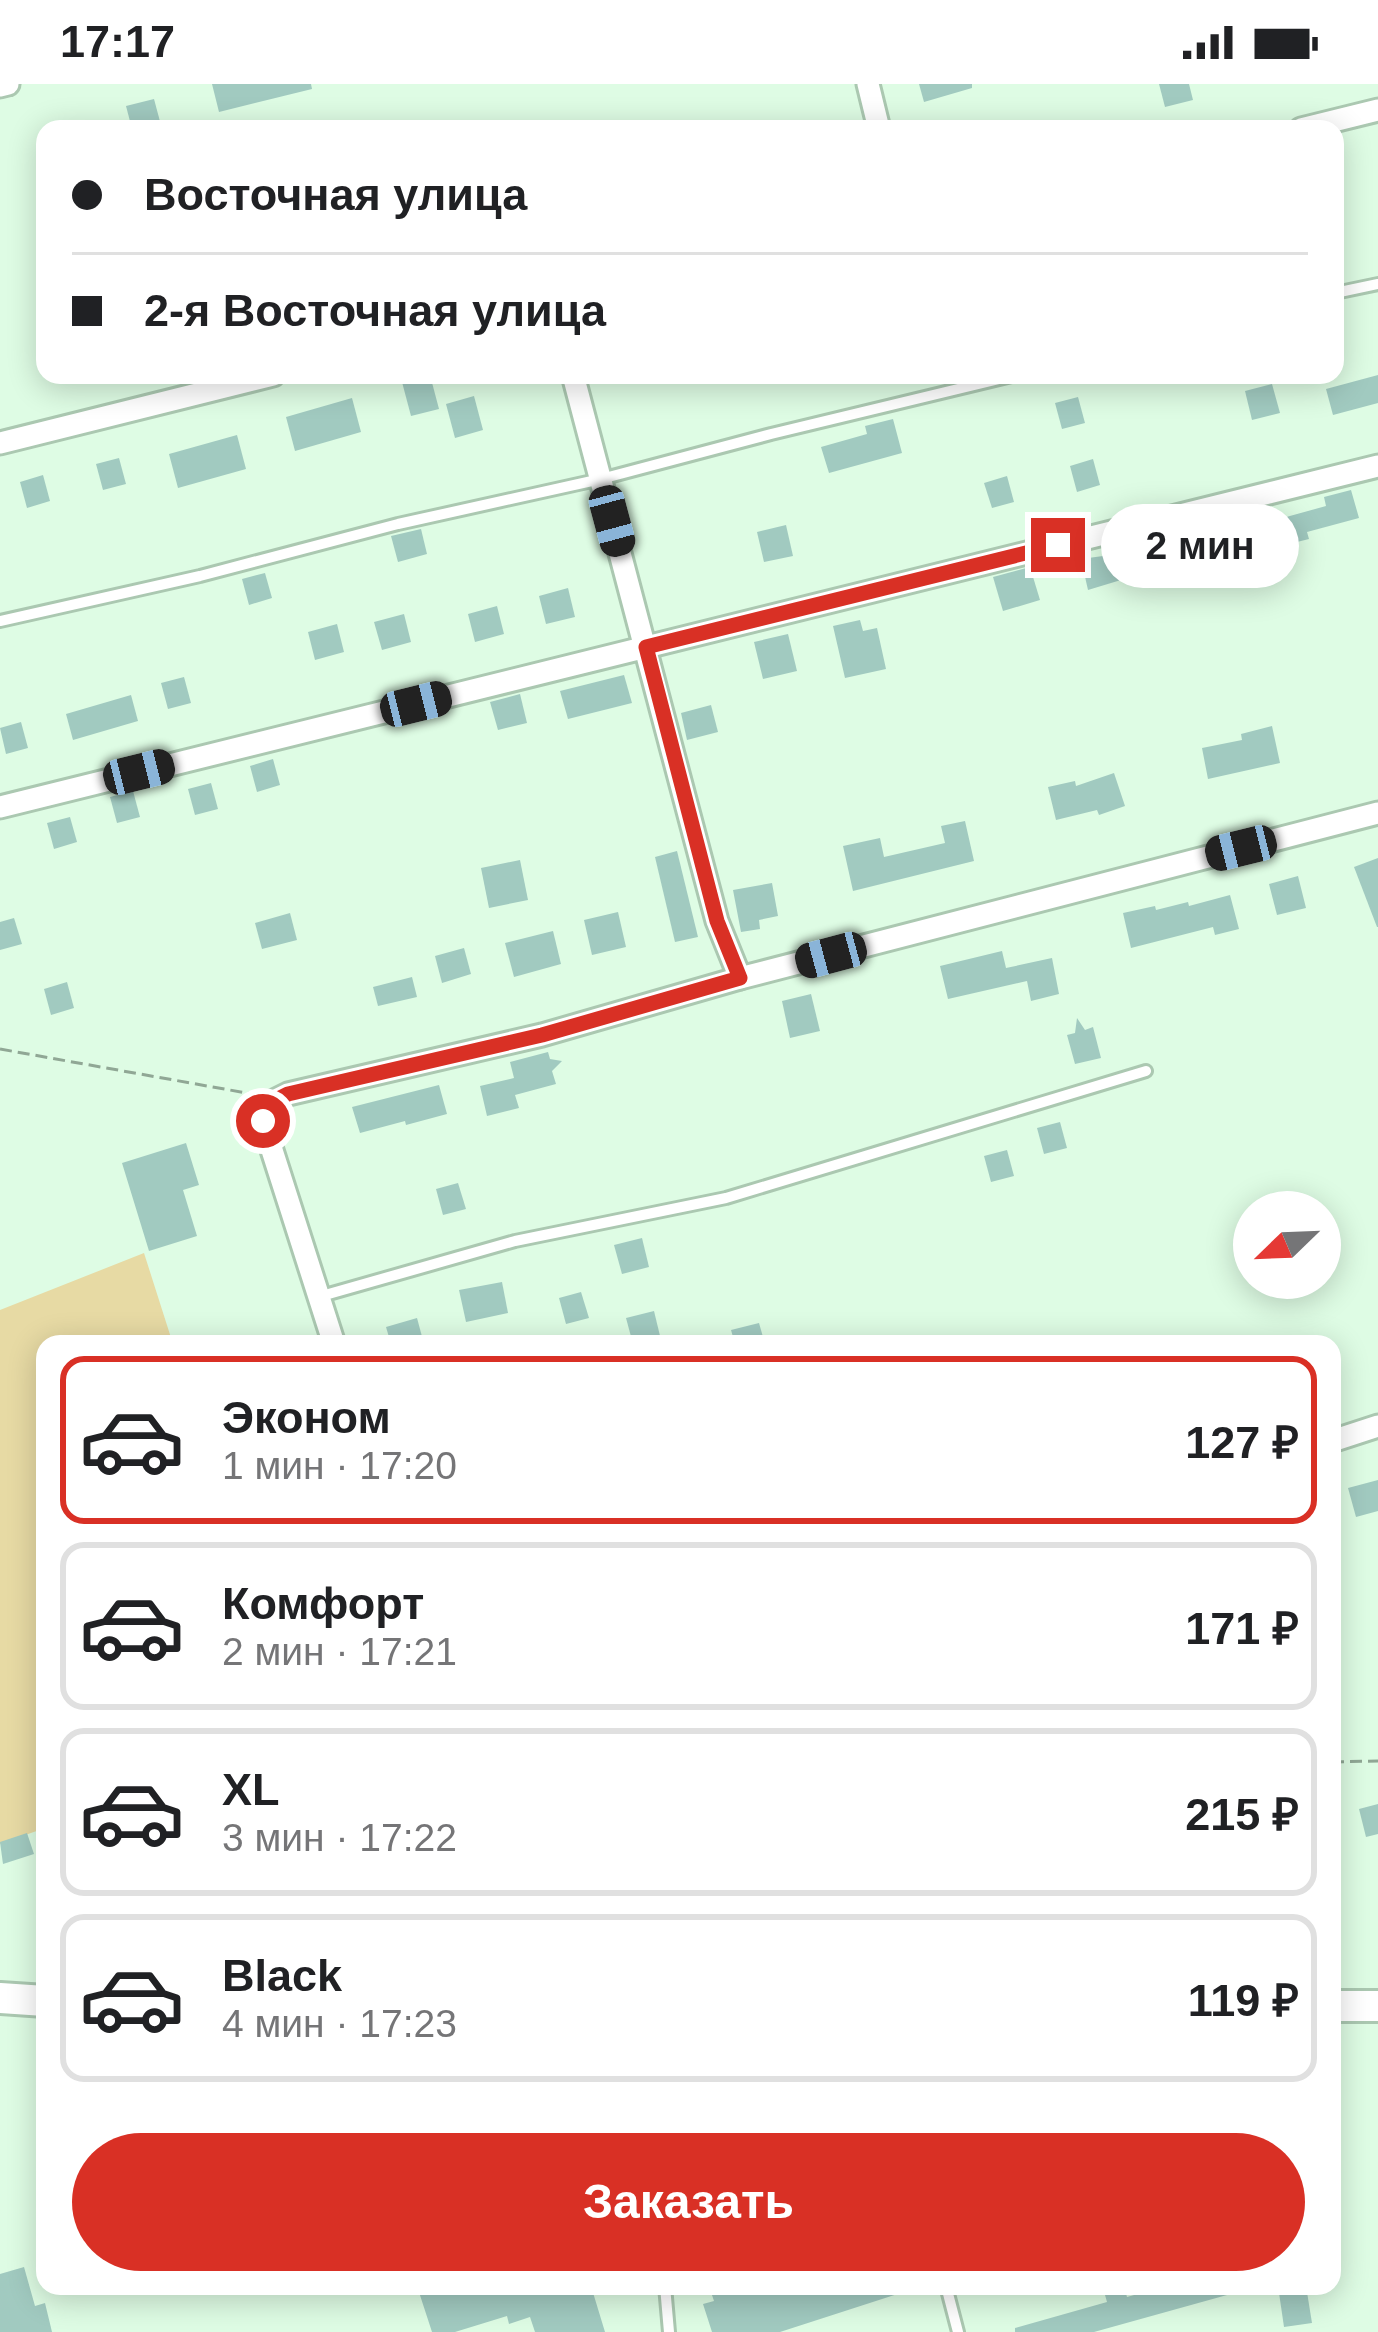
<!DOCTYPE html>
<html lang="ru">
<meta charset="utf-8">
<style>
:root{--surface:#fff;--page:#f2f2f2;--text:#202124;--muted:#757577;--line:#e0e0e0;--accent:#d93025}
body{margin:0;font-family:Arial,sans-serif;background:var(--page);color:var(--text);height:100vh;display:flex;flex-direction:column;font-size:45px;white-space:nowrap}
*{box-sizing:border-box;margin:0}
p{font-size:39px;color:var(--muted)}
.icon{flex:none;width:66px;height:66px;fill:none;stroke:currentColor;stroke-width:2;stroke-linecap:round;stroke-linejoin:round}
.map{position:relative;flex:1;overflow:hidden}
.drawer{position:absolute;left:36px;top:1251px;width:1305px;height:960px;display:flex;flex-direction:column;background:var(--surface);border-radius:24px;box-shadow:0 6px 30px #0003}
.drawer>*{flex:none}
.top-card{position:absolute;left:36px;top:36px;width:1308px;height:264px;border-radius:24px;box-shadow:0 6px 30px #0003;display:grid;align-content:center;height:264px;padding:0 36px;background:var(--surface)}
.needle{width:78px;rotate:247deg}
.tools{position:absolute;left:1233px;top:1107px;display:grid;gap:24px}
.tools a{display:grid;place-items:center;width:108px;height:108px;border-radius:50%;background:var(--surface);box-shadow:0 6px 30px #0003;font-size:60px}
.end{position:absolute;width:54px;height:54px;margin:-27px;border:15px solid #d93025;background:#fff;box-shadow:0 0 0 6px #fff}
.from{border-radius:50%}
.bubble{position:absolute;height:84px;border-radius:42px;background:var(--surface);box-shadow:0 6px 30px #0003;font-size:39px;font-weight:700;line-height:84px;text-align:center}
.car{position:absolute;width:36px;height:72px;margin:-36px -18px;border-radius:15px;box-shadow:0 0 9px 3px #0007;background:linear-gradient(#222 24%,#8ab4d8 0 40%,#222 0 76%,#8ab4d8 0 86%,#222 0)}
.top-card b{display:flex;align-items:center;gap:42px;height:114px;font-size:45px}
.top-card b+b{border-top:3px solid var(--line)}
.top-card i{width:30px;height:30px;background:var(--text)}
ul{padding:21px 0 0;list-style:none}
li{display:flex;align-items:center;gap:36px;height:168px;margin:0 24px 18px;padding:0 12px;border:6px solid var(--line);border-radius:24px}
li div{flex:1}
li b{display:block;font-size:45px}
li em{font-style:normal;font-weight:700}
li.current{border-color:var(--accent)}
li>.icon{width:108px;height:108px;stroke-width:1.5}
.button{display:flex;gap:24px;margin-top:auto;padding:24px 36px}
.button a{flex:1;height:138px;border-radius:72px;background:var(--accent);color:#fff;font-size:48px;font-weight:700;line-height:138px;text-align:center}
.status{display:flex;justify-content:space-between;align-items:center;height:84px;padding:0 60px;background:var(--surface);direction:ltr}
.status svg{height:33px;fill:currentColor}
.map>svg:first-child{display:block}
.green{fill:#e7daa4}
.building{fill:#a1cac0}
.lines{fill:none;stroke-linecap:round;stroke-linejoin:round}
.lane-casing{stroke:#abc8b1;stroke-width:16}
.street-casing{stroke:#abc8b1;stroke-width:27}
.secondary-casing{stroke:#abc8b1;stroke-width:36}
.path{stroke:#90a795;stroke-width:3;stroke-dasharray:12 6;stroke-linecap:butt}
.lane{stroke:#fff;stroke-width:10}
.street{stroke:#fff;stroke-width:21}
.secondary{stroke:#fff;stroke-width:30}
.route{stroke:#d93025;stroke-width:15}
</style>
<div class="status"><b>17:17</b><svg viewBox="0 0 49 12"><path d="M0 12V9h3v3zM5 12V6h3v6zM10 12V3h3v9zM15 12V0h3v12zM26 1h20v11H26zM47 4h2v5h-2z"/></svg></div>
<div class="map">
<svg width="1378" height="2248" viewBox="0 0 1378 2248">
<rect width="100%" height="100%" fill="#defce4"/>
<!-- green -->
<polygon class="green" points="144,1169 173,1260 45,1260 45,1744 0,1760 0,1226"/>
<!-- building -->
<g class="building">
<polygon points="212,0 311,0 312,5 219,28"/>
<polygon points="919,0 972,0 972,4 924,18"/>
<polygon points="1159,0 1189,0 1193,16 1165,23"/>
<polygon points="154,15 162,45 132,45 126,22"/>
<polygon points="430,291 439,325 411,332 402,298"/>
<polygon points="1378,291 1378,319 1333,331 1326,305"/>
<polygon points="1272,300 1280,329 1252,336 1245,307"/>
<polygon points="474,312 483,346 455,354 446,320"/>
<polygon points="1078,313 1085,339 1062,345 1055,319"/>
<polygon points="352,314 361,348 295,367 286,333"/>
<polygon points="893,335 902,369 829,389 821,363 867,350 865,342"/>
<polygon points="237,351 246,385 178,404 169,370"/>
<polygon points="119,374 126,400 103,406 96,380"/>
<polygon points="1093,375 1100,401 1077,408 1070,382"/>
<polygon points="43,391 50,417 27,424 20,398"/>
<polygon points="1007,392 1014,418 992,424 984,399"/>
<polygon points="1351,406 1359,434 1307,448 1309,455 1245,471 1243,466 1167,482 1088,506 1081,475 1103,472 1162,456 1161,451 1218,437 1221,450 1261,440 1326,422 1324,413"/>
<polygon points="786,441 793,472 764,478 757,448"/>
<polygon points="421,445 427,470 398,478 391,452"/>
<polygon points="1030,483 1040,516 1003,527 993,493"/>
<polygon points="265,489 272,514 249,521 242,495"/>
<polygon points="568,504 575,533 546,540 539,512"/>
<polygon points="497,522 504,550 475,558 468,530"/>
<polygon points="404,530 411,558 382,566 374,538"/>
<polygon points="860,536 863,547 877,544 886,585 845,594 833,542"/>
<polygon points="337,540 344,568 315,576 308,548"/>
<polygon points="788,550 797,587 763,595 754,558"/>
<polygon points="624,591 632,619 568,635 560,607"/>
<polygon points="184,593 191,619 168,625 161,599"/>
<polygon points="520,610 527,639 498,646 490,618"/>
<polygon points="131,611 138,637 73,656 66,630"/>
<polygon points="711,621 718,648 687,656 681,629"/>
<polygon points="21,638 28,664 6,670 0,644"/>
<polygon points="1272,642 1280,679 1208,695 1202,664 1242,656 1241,650"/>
<polygon points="273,675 280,701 257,708 250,682"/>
<polygon points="1114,689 1125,722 1099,731 1097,726 1056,736 1048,703 1075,697 1076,702"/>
<polygon points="211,699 218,725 195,731 188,705"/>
<polygon points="133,707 140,733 117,739 110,713"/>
<polygon points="70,733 77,758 54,765 47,739"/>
<polygon points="965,737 974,777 853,807 843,762 880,754 884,773 945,759 941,742"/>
<polygon points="677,767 698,853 675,858 655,773"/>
<polygon points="1378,774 1378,843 1377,843 1354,783"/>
<polygon points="520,776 528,816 489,824 481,784"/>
<polygon points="1298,792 1306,824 1277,831 1269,800"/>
<polygon points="772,799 778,832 759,836 760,845 741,848 733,806"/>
<polygon points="1230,811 1239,845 1215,851 1213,843 1131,864 1123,829 1155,822 1156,826 1188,818 1189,822"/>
<polygon points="618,828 626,863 592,871 584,836"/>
<polygon points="290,829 297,856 262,865 255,839"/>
<polygon points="14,834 22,860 0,866 0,838"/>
<polygon points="553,847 561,880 514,893 505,859"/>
<polygon points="464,864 471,890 442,899 435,872"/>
<polygon points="1002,867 1006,884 1052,874 1059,910 1031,917 1027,897 948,915 940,882"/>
<polygon points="412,893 417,913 378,922 373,903"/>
<polygon points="67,898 74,924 51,931 44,905"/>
<polygon points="811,910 820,947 790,954 782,917"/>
<polygon points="1077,934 1085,946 1093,943 1101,974 1075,980 1067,951 1075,949"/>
<polygon points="548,968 550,975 562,977 552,987 556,1000 515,1011 519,1024 487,1032 480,1002 514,994 510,978"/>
<polygon points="439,1001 447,1030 406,1041 405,1037 360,1049 352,1023"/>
<polygon points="1060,1038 1067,1064 1044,1070 1037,1044"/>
<polygon points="186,1059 199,1101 183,1106 197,1152 149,1167 122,1079"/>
<polygon points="1007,1066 1014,1092 991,1098 984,1072"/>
<polygon points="458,1099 466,1125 443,1131 436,1105"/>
<polygon points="642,1154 649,1183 622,1190 614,1161"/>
<polygon points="502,1198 508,1229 466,1238 459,1206"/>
<polygon points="581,1208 589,1234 566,1240 559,1214"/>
<polygon points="654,1227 661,1256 633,1260 626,1234"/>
<polygon points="417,1234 424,1260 391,1260 386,1243"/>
<polygon points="759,1239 765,1260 735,1260 731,1246"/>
<polygon points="1378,1396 1378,1427 1356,1433 1348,1404"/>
<polygon points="1378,1720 1378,1750 1366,1753 1359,1725"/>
<polygon points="27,1749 34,1770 3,1780 0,1758"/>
<polygon points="24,2183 35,2222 45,2219 52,2248 0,2248 0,2190"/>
<polygon points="417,2202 591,2202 605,2248 535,2248 530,2233 509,2240 507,2232 455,2248 432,2248"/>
<polygon points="718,2202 913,2202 913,2205 780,2248 712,2248 703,2220 714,2217 710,2205"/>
<polygon points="1166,2202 1244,2202 1245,2206 1094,2248 1015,2248 1015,2244 1107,2218 1105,2211 1125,2206 1127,2213"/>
<polygon points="1278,2202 1306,2202 1312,2239 1284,2243"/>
</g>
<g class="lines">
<!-- lane casing -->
<g class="lane-casing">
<g id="lane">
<polyline points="1335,209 1378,200"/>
<polyline points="0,537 200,492 398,440 601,395 771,350 1016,291"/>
<polyline points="318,1213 515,1157 726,1114 1146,987"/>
<polyline points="665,2202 669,2248"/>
<polyline points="946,2202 958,2248"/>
</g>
</g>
<!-- street casing -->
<g class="street-casing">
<g id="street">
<polyline points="868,0 879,45"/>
<polyline points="0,2 8,0"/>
<polyline points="1301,45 1378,26"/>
<polyline points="573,291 717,837 740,894"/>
<polyline points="0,359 273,291"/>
<polyline points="0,723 1378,382"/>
<polyline points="334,1260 263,1038 268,1020 288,1010 542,951 740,894 1378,729"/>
<polyline points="1332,1357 1378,1342"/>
</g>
</g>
<!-- secondary casing -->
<g class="secondary-casing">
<g id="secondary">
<polyline points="0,1914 45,1917"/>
<polyline points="1332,1922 1378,1922"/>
</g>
</g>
<!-- path -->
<g class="path">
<polyline points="0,965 252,1010"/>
<polyline points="1332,1678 1378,1677"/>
</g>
<!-- lane -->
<use href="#lane" class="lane"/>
<!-- street -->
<use href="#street" class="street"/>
<!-- secondary -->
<use href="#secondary" class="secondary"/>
</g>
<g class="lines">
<!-- route -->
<polyline class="route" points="263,1037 268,1020 288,1010 542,951 740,894 717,837 646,563 1058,461"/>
</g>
</svg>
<div class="tools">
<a><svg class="needle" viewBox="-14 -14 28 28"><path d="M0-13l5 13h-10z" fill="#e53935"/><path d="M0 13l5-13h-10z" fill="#757577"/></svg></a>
</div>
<i class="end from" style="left:263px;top:1037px"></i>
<i class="end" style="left:1058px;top:461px"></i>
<div class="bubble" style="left:1101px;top:420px;width:198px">2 мин</div>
<i class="car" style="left:612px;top:437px;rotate:165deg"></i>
<i class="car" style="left:416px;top:620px;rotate:76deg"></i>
<i class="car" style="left:139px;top:688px;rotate:76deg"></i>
<i class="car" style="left:1241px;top:764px;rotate:256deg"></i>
<i class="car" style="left:831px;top:871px;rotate:255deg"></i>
<div class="top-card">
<b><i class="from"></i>Восточная улица</b>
<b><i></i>2-я Восточная улица</b>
</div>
<section class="drawer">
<ul>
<li class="current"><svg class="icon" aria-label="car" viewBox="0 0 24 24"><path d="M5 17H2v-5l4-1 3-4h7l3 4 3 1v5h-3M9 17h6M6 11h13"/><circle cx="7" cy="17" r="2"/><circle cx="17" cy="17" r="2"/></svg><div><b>Эконом</b><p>1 мин · 17:20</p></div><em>127 ₽</em></li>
<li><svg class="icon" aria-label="car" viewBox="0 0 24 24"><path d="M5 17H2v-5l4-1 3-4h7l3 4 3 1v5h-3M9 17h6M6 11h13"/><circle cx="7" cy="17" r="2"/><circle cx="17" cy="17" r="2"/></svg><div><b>Комфорт</b><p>2 мин · 17:21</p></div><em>171 ₽</em></li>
<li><svg class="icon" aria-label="car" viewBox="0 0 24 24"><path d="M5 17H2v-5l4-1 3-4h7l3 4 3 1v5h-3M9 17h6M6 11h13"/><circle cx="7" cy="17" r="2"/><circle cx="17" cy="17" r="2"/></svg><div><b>XL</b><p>3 мин · 17:22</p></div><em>215 ₽</em></li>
<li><svg class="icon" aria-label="car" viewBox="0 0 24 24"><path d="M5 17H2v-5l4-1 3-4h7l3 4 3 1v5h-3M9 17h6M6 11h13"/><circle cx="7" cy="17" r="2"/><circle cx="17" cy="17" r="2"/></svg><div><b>Black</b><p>4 мин · 17:23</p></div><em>119 ₽</em></li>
</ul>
<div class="button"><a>Заказать</a></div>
</section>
</div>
